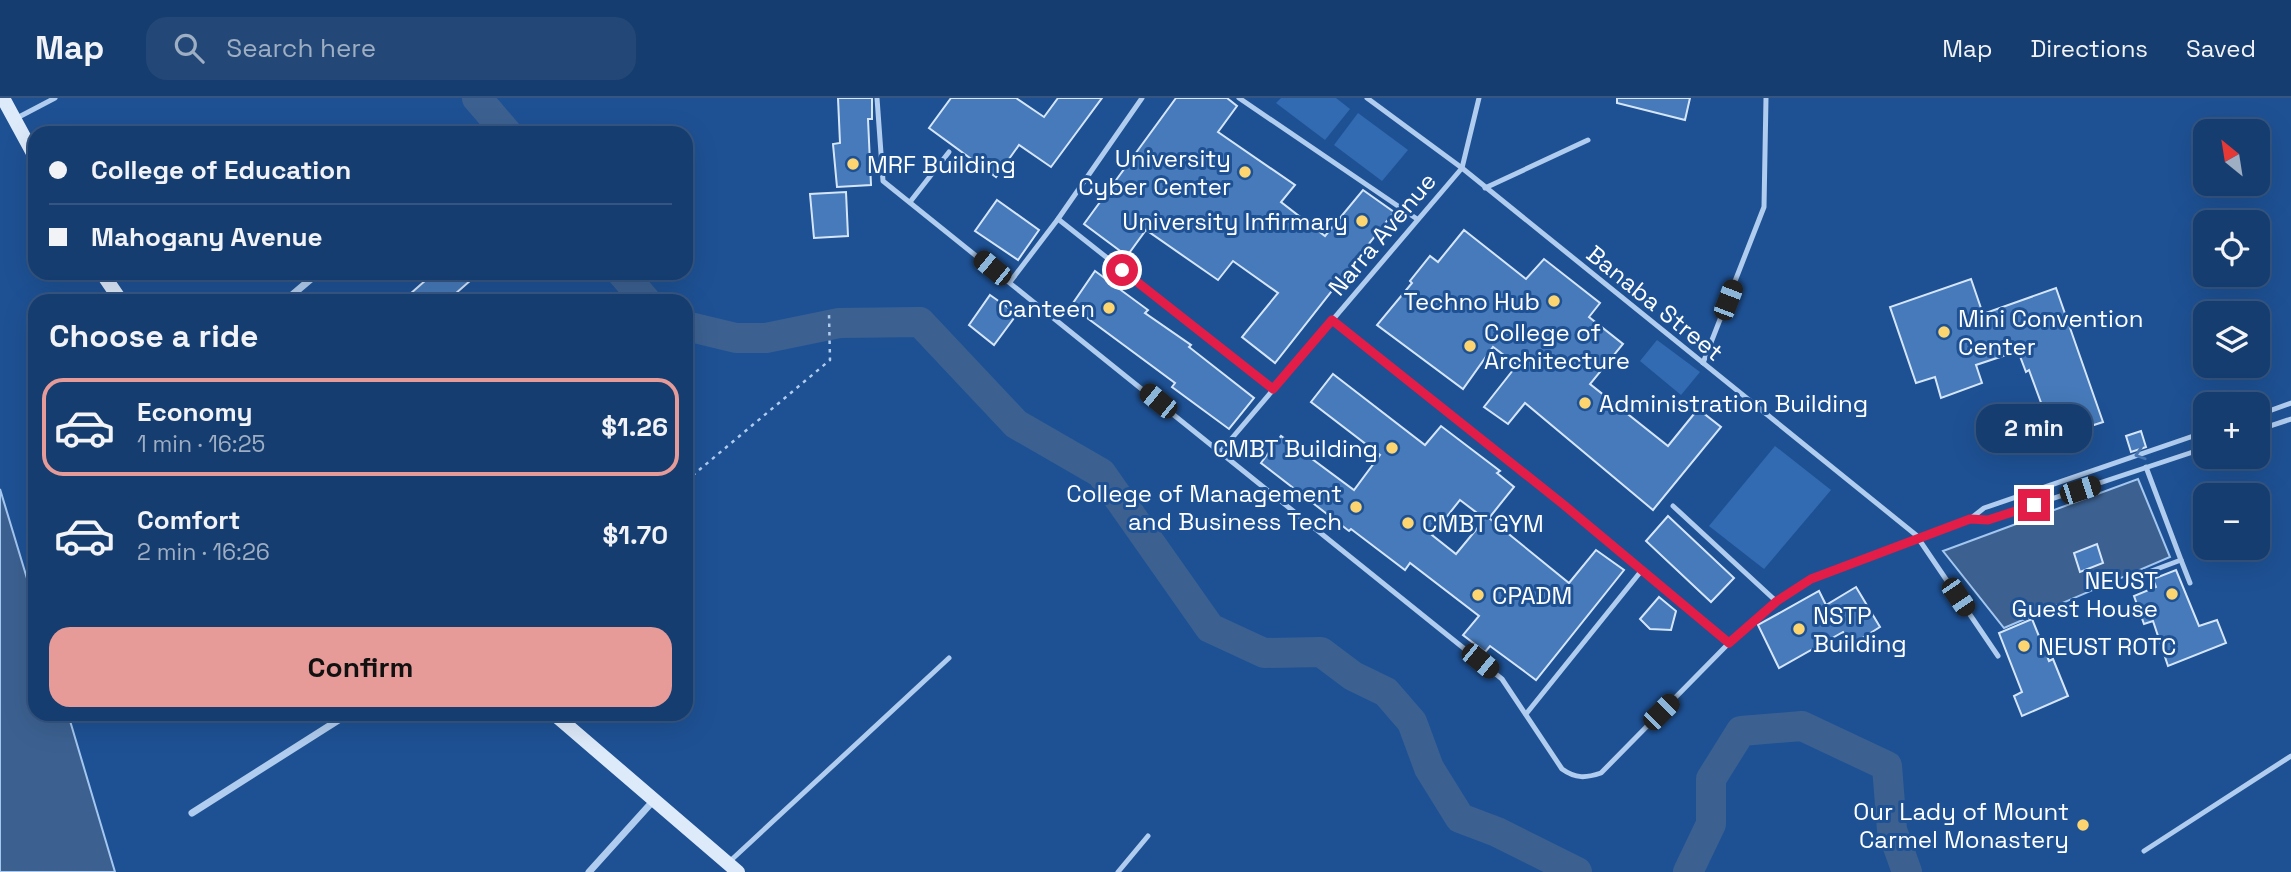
<!DOCTYPE html>
<meta charset="utf-8">
<style>
:root{--surface:#163d6f;--page:#234877;--text:#f1f3f6;--muted:#9eaec3;--line:#355682;--accent:#e69b98}
body{margin:0;font-family:"Space Grotesk",sans-serif;background:var(--page);color:var(--text);height:100vh;display:flex;flex-direction:column;font-size:26px;white-space:nowrap}
*{box-sizing:border-box;margin:0}
p{font-size:23px;color:var(--muted)}
.icon{flex:none;width:38px;height:38px;fill:none;stroke:currentColor;stroke-width:2;stroke-linecap:round;stroke-linejoin:round}
.map{position:relative;flex:1;overflow:hidden}
.details{position:absolute;left:28px;top:196px;width:665px;height:427px;display:flex;flex-direction:column;background:var(--surface);border-radius:21px;box-shadow:0 7px 28px #0002,0 0 0 2px var(--line)}
.details>*{flex:none}
.banner{position:absolute;left:28px;top:28px;width:665px;height:154px;border-radius:21px;box-shadow:0 7px 28px #0002,0 0 0 2px var(--line);display:grid;align-content:center;height:154px;padding:0 21px;background:var(--surface)}
.needle{width:46px;rotate:330deg}
.buttons{position:absolute;left:2193px;top:21px;display:grid;gap:14px}
.buttons a{display:grid;place-items:center;width:77px;height:77px;border-radius:14px;background:var(--surface);box-shadow:0 7px 28px #0002,0 0 0 2px var(--line);font-size:35px}
.end{position:absolute;width:32px;height:32px;margin:-16px;border:9px solid #e11d48;background:#fff;box-shadow:0 0 0 4px #fff}
.from{border-radius:50%}
.bubble{position:absolute;height:49px;border-radius:21px;background:var(--surface);box-shadow:0 7px 28px #0002,0 0 0 2px var(--line);font-size:23px;font-weight:800;line-height:49px;text-align:center}
.car{position:absolute;width:21px;height:42px;margin:-21px -10px;border-radius:9px;box-shadow:0 0 5px 2px #0007;background:linear-gradient(#222 24%,#8ab4d8 0 40%,#222 0 76%,#8ab4d8 0 86%,#222 0)}
.banner b{display:flex;align-items:center;gap:24px;height:66px;font-size:26px}
.banner b+b{border-top:2px solid var(--line)}
.banner i{width:18px;height:18px;background:var(--text)}
ul{padding:0;list-style:none}
li{display:flex;align-items:center;gap:21px;height:98px;margin:0 14px 10px;padding:0 7px;border:4px solid transparent;border-radius:21px}
li div{flex:1}
li b{display:block;font-size:26px}
li em{font-style:normal;font-weight:800}
li.on{border-color:var(--accent)}
li>.icon{width:63px;height:63px;stroke-width:1.5}
h2{padding:0 21px;font-size:32px;line-height:84px}
.action{display:flex;gap:14px;margin-top:auto;padding:14px 21px}
.action a{flex:1;height:80px;border-radius:21px;background:var(--accent);color:#111;font-size:28px;font-weight:800;line-height:80px;text-align:center}
header{display:flex;align-items:center;gap:42px;box-sizing:border-box;height:98px;padding:0 35px;background:var(--surface);border-bottom:2px solid var(--line)}
header strong{font-size:33px}
nav{display:flex;gap:38px;margin-inline-start:auto;font-size:24px}
.search{width:490px;height:63px;background:var(--page);display:flex;align-items:center;gap:18px;box-sizing:border-box;padding:0 24px;border-radius:21px;color:var(--muted);font-size:26px}
.map>svg:first-child{display:block}
.green{fill:#326bb1}
.water{fill:#3c6191;stroke:#a4c7f0;stroke-width:2}
.lines{fill:none;stroke-linecap:round;stroke-linejoin:round}
.river{stroke:#3c6191;stroke-width:30}
.building{fill:#467aba;stroke:#d6e6fa;stroke-width:2;fill-rule:evenodd}
.path{stroke:#b0ccee;stroke-width:2.5;stroke-dasharray:3.5 5;stroke-linecap:butt}
.service{stroke:#b0ccee;stroke-width:5}
.minor{stroke:#b0ccee;stroke-width:7}
.secondary{stroke:#ddeafa;stroke-width:14}
.oneway{stroke:#4a76af}
.route{stroke:#e11d48;stroke-width:9}
.poi-dot{fill:#fdd570;stroke:#1e5194;stroke-width:2.5}
.labels{text-anchor:middle;dominant-baseline:central;stroke-width:6;stroke-linejoin:round;paint-order:stroke}
.poi-label{font-size:24px;fill:#fff;stroke:#1e5194;text-anchor:end}
.street-label{font-size:24px;fill:#fff;stroke:#1e5194}
</style>
<header>
<strong>Map</strong>
<div class="search"><svg class="icon" aria-label="search" viewBox="0 0 24 24"><circle cx="10" cy="10" r="6"/><path d="M15 15l6 6"/></svg>Search here</div>
<nav><a>Map</a><a>Directions</a><a>Saved</a></nav>
</header>
<div class="map">
<svg width="2291" height="774" viewBox="0 0 2291 774">
<rect width="100%" height="100%" fill="#1e5194"/>
<!-- green -->
<g class="green">
<polygon points="1281,0 1336,0 1350,11 1325,42 1276,5"/>
<polygon points="1358,15 1408,52 1382,83 1334,47"/>
<polygon points="1657,242 1700,274 1681,297 1640,263"/>
<polygon points="1775,348 1831,392 1764,471 1709,428"/>
</g>
<!-- water -->
<g class="water">
<polygon points="2138,381 2170,459 2004,530 1943,453"/>
<polygon points="0,391 35,507 35,616 68,616 115,774 0,774"/>
</g>
<g class="lines">
<!-- river -->
<g class="river">
<polyline points="477,0 507,35"/>
<polyline points="622,175 646,203"/>
<polyline points="686,228 736,240 766,240 839,225 920,224 1016,326 1101,375 1210,530 1264,555 1321,554 1353,578 1386,594 1412,624 1429,670 1460,720 1497,734 1577,774"/>
<polyline points="1688,774 1711,726 1711,681 1741,633 1802,628 1887,668 1892,732 1907,774"/>
</g>
</g>
<!-- building -->
<g class="building">
<polygon points="838,0 872,0 872,21 868,21 871,87 837,89 833,46 840,45"/>
<polygon points="951,0 1016,0 1044,19 1058,0 1102,0 1051,69 1019,47 996,79 929,30"/>
<polygon points="1176,0 1227,0 1237,8 1218,34 1295,87 1281,104 1325,138 1363,92 1394,114 1275,265 1242,239 1278,195 1233,163 1218,182 1146,132 1127,158 1084,126"/>
<polygon points="1617,0 1690,0 1685,22 1617,5"/>
<polygon points="846,94 848,138 814,140 810,96"/>
<polygon points="997,102 1039,132 1018,162 975,133"/>
<polygon points="1464,132 1526,181 1544,161 1600,205 1589,219 1623,246 1590,286 1668,348 1698,311 1721,329 1653,412 1525,305 1508,326 1484,309 1517,267 1493,249 1463,291 1377,227 1412,185 1410,183 1430,158 1438,164"/>
<polygon points="1095,173 1148,212 1145,215 1191,247 1189,249 1254,300 1229,331 1172,289 1175,285 1071,208"/>
<polygon points="434,175 479,175 447,203 402,203"/>
<polygon points="1971,181 1983,216 2056,190 2103,324 2054,340 2029,272 2026,274 2018,253 1976,267 1982,285 1941,300 1935,279 1916,285 1890,209"/>
<polygon points="990,197 1017,216 994,247 969,227"/>
<path d="M1333 276 1425 347 1441 328 1500 373 1497 375 1514 389 1489 420 1569 485 1596 452 1624 472 1536 582 1490 548 1485 554 1463 537 1479 518 1410 465 1405 472 1351 431 1349 433 1261 365 1281 338 1354 392 1380 357 1311 304ZM1460 402 1485 421 1456 456 1432 437Z"/>
<polygon points="2141,333 2146,349 2131,354 2126,338"/>
<polygon points="1668,418 1734,480 1711,504 1646,443"/>
<polygon points="2097,446 2103,465 2080,474 2074,455"/>
<polygon points="2176,472 2199,528 2217,522 2226,545 2168,568 2153,523 2144,526 2134,498 2156,489 2153,481"/>
<polygon points="1856,489 1880,529 1851,547 1843,534 1779,570 1758,527 1819,493 1826,507"/>
<polygon points="1659,499 1676,513 1671,532 1650,531 1640,521"/>
<polygon points="2032,521 2049,563 2053,561 2068,598 2022,618 2014,598 2022,594 1999,535"/>
</g>
<g class="lines">
<!-- path -->
<polyline class="path" points="686,383 830,262 829,216"/>
<!-- service -->
<g class="service">
<path d="M877 0 883 83 1502 581 1562 671C1576 681 1586 680 1601 675L1729 545 1777 504 1811 481 1970 421 1984 410 2205 334"/>
<polyline points="1239,0 1417,121"/>
<polyline points="1367,0 1462,70 1916,437 1998,558"/>
<polyline points="15,21 55,0"/>
<polyline points="1485,90 1588,42"/>
<polyline points="910,104 949,54"/>
<polyline points="1058,121 1273,291"/>
<polyline points="1010,184 1058,121 1142,0"/>
<polyline points="1332,222 1564,407 1729,545"/>
<polyline points="1703,265 1764,109 1766,0"/>
<polyline points="2258,317 2291,305"/>
<polyline points="2258,332 2291,321"/>
<polyline points="1221,353 1462,70 1479,0"/>
<polyline points="1673,408 1777,504"/>
<polyline points="1970,421 1988,422 2205,350"/>
<polyline points="2181,462 2190,485"/>
<polyline points="2146,475 2181,462 2146,369"/>
<polyline points="1526,616 1642,472"/>
<polyline points="2144,753 2291,658"/>
<polyline points="728,765 949,560"/>
<polyline points="1118,774 1148,738"/>
</g>
<!-- minor -->
<g class="minor">
<polyline points="285,203 318,175"/>
<polyline points="192,715 348,616"/>
<polyline points="589,774 654,702"/>
</g>
<!-- secondary -->
<g class="secondary">
<polyline points="3,0 35,59"/>
<polyline points="102,175 121,203"/>
<polyline points="554,616 738,774"/>
</g>
</g>
<!-- one-way arrows -->
<defs><path id="oneway-chevron" d="M-2-3.5L2.5 0L-2 3.5" fill="none" stroke-width="1.6" stroke-linecap="round" stroke-linejoin="round" transform="scale(1.75)"/></defs>
<use class="oneway" href="#oneway-chevron" transform="translate(2140 356) rotate(162)"/>
<g class="lines">
<!-- route -->
<polyline class="route" points="1122,172 1273,291 1332,222 1564,407 1729,545 1777,503 1811,481 1970,421 1988,422 2034,407"/>
</g>
<!-- markers -->
<g class="poi-dot">
<circle cx="853" cy="66" r="7"/>
<circle cx="1245" cy="74" r="7"/>
<circle cx="1362" cy="123" r="7"/>
<circle cx="1554" cy="203" r="7"/>
<circle cx="1109" cy="210" r="7"/>
<circle cx="1944" cy="234" r="7"/>
<circle cx="1470" cy="248" r="7"/>
<circle cx="1585" cy="305" r="7"/>
<circle cx="1392" cy="350" r="7"/>
<circle cx="1356" cy="409" r="7"/>
<circle cx="1408" cy="425" r="7"/>
<circle cx="2172" cy="496" r="7"/>
<circle cx="1478" cy="497" r="7"/>
<circle cx="1799" cy="531" r="7"/>
<circle cx="2024" cy="548" r="7"/>
<circle cx="2083" cy="727" r="7"/>
</g>
<g class="labels">
<!-- poi labels -->
<g class="poi-label">
<text x="1231" y="60">University<tspan x="1231" dy="28">Cyber Center</tspan></text>
<text x="867" y="66" text-anchor="start">MRF Building</text>
<text x="1348" y="123">University Infirmary</text>
<text x="1540" y="203">Techno Hub</text>
<text x="1095" y="210">Canteen</text>
<text x="1958" y="220" text-anchor="start">Mini Convention<tspan x="1958" dy="28">Center</tspan></text>
<text x="1484" y="234" text-anchor="start">College of<tspan x="1484" dy="28">Architecture</tspan></text>
<text x="1599" y="305" text-anchor="start">Administration Building</text>
<text x="1378" y="350">CMBT Building</text>
<text x="1342" y="395">College of Management<tspan x="1342" dy="28">and Business Tech</tspan></text>
<text x="1422" y="425" text-anchor="start">CMBT GYM</text>
<text x="2158" y="482">NEUST<tspan x="2158" dy="28">Guest House</tspan></text>
<text x="1492" y="497" text-anchor="start">CPADM</text>
<text x="1813" y="517" text-anchor="start">NSTP<tspan x="1813" dy="28">Building</tspan></text>
<text x="2038" y="548" text-anchor="start">NEUST ROTC</text>
<text x="2069" y="713">Our Lady of Mount<tspan x="2069" dy="28">Carmel Monastery</tspan></text>
</g>
<!-- street labels -->
<g class="street-label">
<text transform="translate(1382 136) rotate(-50)">Narra Avenue</text>
<text transform="translate(1655 205) rotate(39)">Banaba Street</text>
</g>
</g>
</svg>
<div class="buttons">
<a><svg class="needle" viewBox="-14 -14 28 28"><path d="M0-13l5 13h-10z" fill="#e53935"/><path d="M0 13l5-13h-10z" fill="#9eaec3"/></svg></a>
<a><svg class="icon" aria-label="locate" viewBox="0 0 24 24"><circle cx="12" cy="12" r="6"/><path d="M12 2v4M12 18v4M2 12h4M18 12h4"/></svg></a>
<a><svg class="icon" aria-label="layers" viewBox="0 0 24 24"><path d="M12 4l9 5-9 5-9-5zM3 14l9 5 9-5"/></svg></a>
<a>+</a>
<a>−</a>
</div>
<i class="end from" style="left:1122px;top:172px"></i>
<i class="end" style="left:2034px;top:407px"></i>
<div class="bubble" style="left:1976px;top:306px;width:116px">2 min</div>
<i class="car" style="left:992px;top:170px;rotate:309deg"></i>
<i class="car" style="left:1728px;top:202px;rotate:21deg"></i>
<i class="car" style="left:1158px;top:303px;rotate:309deg"></i>
<i class="car" style="left:2080px;top:392px;rotate:72deg"></i>
<i class="car" style="left:1958px;top:499px;rotate:146deg"></i>
<i class="car" style="left:1480px;top:563px;rotate:129deg"></i>
<i class="car" style="left:1661px;top:614px;rotate:45deg"></i>
<div class="banner">
<b><i class="from"></i>College of Education</b>
<b><i></i>Mahogany Avenue</b>
</div>
<section class="details">
<h2>Choose a ride</h2>
<ul>
<li class="on"><svg class="icon" aria-label="car" viewBox="0 0 24 24"><path d="M5 17H2v-5l4-1 3-4h7l3 4 3 1v5h-3M9 17h6M6 11h13"/><circle cx="7" cy="17" r="2"/><circle cx="17" cy="17" r="2"/></svg><div><b>Economy</b><p>1 min · 16:25</p></div><em>$1.26</em></li>
<li><svg class="icon" aria-label="car" viewBox="0 0 24 24"><path d="M5 17H2v-5l4-1 3-4h7l3 4 3 1v5h-3M9 17h6M6 11h13"/><circle cx="7" cy="17" r="2"/><circle cx="17" cy="17" r="2"/></svg><div><b>Comfort</b><p>2 min · 16:26</p></div><em>$1.70</em></li>
</ul>
<div class="action"><a>Confirm</a></div>
</section>
</div>
